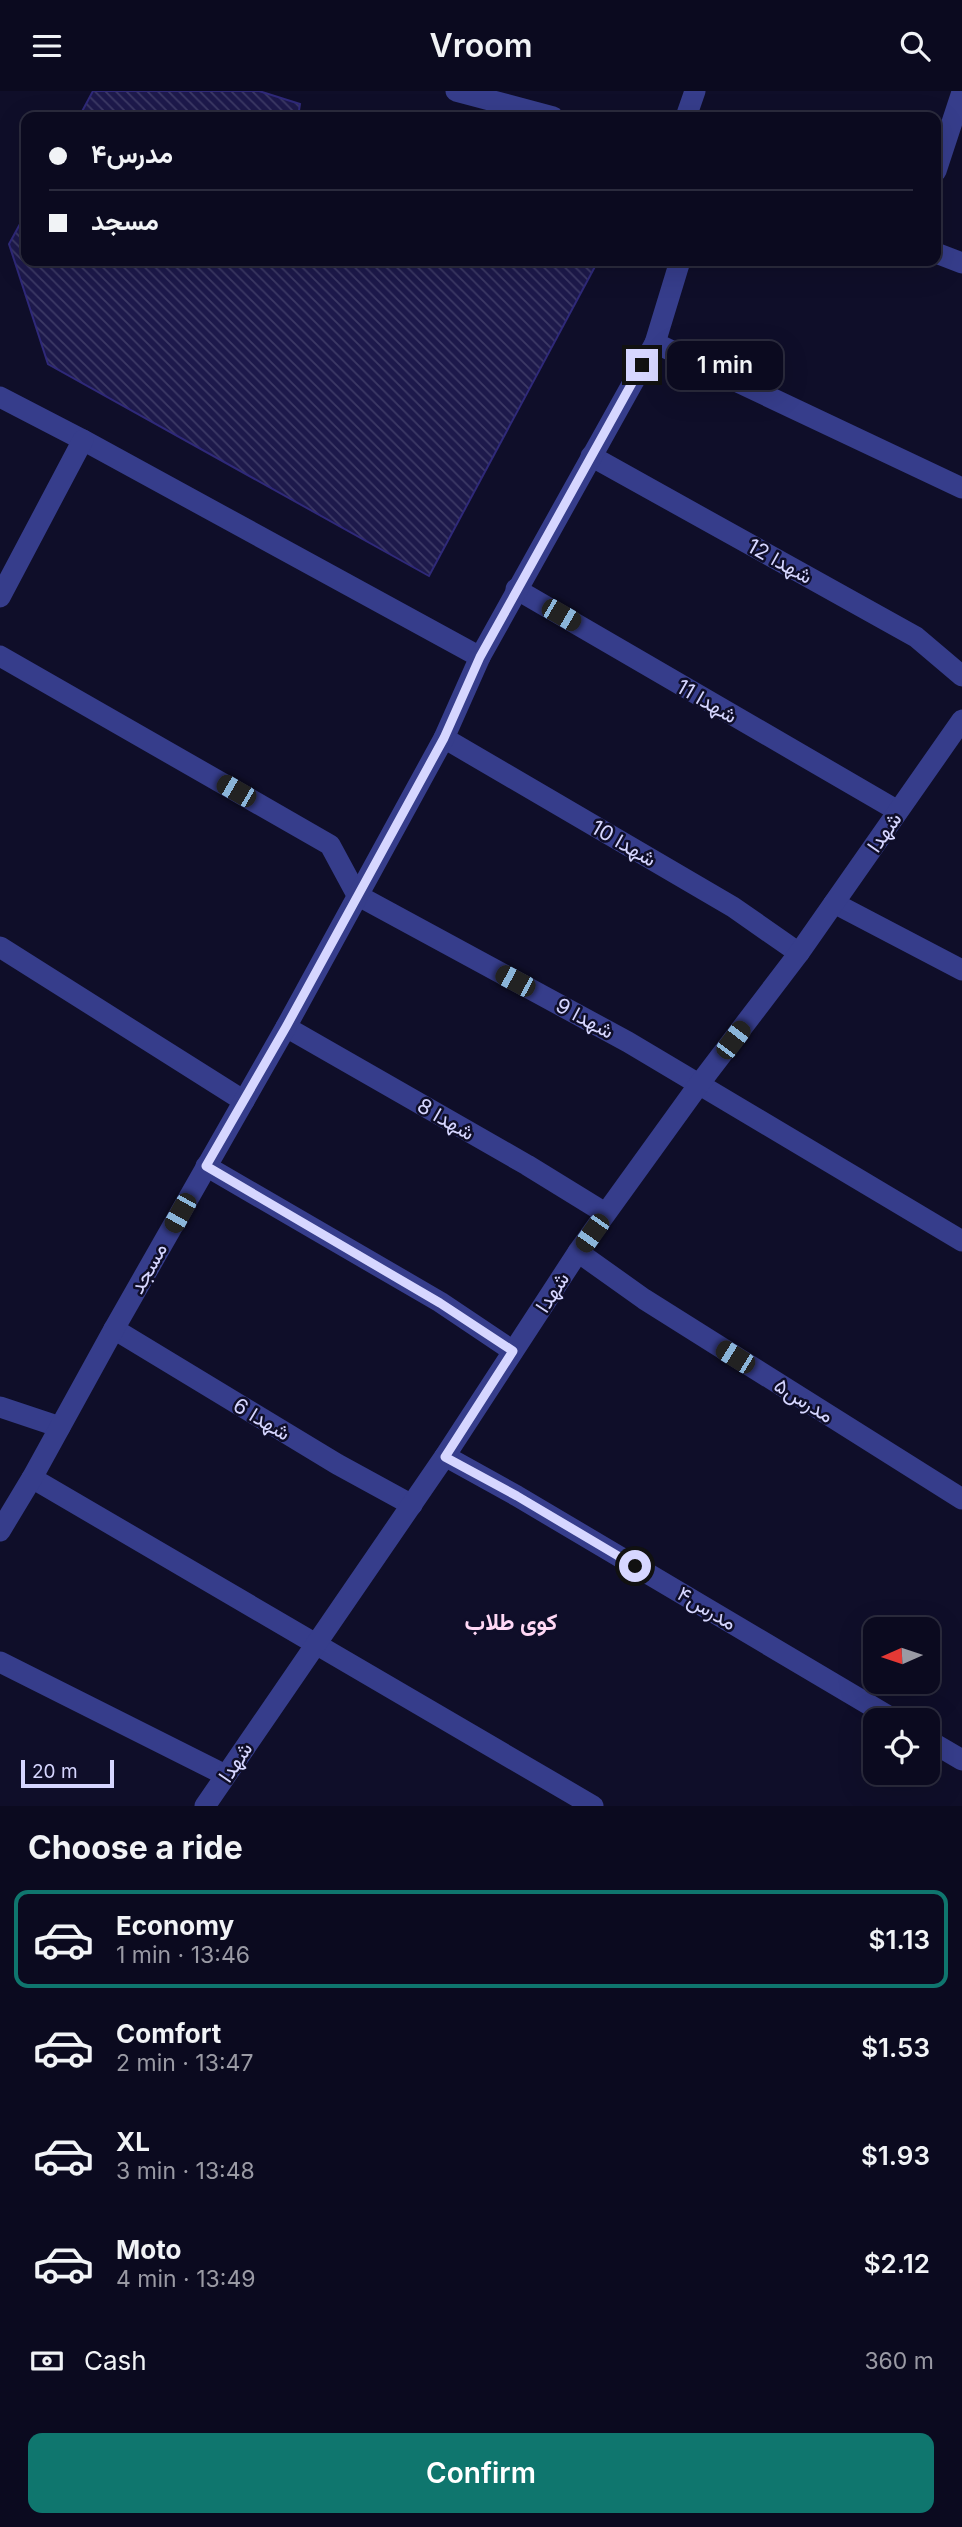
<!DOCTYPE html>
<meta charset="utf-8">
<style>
:root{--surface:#0b0a1f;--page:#19182c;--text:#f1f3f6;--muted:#9a9aa4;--line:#2b2b3d;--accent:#0f766e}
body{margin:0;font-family:Inter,Vazirmatn,sans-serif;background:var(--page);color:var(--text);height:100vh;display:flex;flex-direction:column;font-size:26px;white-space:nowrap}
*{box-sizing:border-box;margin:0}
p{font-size:23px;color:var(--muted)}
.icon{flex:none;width:38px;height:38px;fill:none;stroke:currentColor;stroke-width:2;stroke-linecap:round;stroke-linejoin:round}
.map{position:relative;height:1715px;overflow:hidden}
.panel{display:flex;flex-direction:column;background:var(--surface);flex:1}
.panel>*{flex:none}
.hud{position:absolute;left:21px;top:21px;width:920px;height:154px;border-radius:14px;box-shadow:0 7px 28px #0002,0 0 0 2px var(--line);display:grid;align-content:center;height:154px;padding:0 28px;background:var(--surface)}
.needle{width:46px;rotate:267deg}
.fabs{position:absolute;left:863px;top:1526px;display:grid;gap:14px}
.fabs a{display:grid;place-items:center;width:77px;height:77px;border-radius:14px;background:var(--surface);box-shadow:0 7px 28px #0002,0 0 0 2px var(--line);font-size:35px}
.scale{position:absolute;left:21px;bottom:18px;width:93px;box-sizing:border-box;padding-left:7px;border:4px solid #d6d6ff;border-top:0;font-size:19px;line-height:24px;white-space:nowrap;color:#d6d6ff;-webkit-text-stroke:5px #0f0e29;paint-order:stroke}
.end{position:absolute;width:32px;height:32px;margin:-16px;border:9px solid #d6d6ff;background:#111;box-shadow:0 0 0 4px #111}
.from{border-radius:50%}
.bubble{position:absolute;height:49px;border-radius:14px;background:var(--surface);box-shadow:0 7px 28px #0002,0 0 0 2px var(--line);font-size:23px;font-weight:600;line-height:49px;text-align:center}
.car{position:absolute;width:21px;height:42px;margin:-21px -10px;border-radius:9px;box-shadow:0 0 5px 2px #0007;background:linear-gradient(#222 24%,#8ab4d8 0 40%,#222 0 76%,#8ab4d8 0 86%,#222 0)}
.hud b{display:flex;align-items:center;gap:24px;height:66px;font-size:26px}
.hud b+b{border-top:2px solid var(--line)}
.hud i{width:18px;height:18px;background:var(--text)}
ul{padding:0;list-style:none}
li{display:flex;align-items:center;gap:21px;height:98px;margin:0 14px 10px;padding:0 14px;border:4px solid transparent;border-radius:14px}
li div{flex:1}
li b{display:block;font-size:26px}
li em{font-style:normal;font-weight:600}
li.current{border-color:var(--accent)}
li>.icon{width:63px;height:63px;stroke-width:1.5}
h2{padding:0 28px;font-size:32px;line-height:84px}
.pay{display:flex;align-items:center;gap:18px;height:77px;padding:0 28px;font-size:26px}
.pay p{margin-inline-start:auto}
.cta{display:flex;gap:14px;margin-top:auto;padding:14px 28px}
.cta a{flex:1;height:80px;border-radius:14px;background:var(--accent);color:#fff;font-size:28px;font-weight:600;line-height:80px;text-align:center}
header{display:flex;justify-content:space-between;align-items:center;height:91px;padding:0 28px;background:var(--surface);font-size:32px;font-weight:600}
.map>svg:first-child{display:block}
.building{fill:url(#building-back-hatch);stroke:#2f2979;stroke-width:2}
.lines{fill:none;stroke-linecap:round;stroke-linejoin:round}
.minor{stroke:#363d8b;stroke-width:21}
.route{stroke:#d6d6ff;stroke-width:9}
.labels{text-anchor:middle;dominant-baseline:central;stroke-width:5;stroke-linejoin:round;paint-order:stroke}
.street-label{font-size:21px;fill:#d6d6ff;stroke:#0f0e29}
.neighbourhood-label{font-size:23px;font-weight:bold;fill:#ffd8f5;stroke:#0f0e29}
</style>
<header><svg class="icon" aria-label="menu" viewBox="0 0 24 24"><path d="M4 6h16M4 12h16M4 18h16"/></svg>Vroom<svg class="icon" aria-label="search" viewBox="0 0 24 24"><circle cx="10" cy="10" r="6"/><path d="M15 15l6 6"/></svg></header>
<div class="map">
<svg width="962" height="1715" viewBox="0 0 962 1715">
<defs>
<pattern id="building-back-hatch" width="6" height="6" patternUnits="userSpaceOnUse" patternTransform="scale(1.75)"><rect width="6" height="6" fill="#1d194b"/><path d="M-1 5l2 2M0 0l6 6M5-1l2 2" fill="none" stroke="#3d3a66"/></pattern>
</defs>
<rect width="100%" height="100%" fill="#0f0e29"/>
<!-- building -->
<g class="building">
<polygon points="93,0 259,0 300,13 298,26 79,26"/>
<polygon points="26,122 26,170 598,170 429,485 48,273 9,153"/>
</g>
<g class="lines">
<!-- minor -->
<g class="minor">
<polyline points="456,0 553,26"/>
<polyline points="686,26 695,0"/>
<polyline points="936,80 962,1"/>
<polyline points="936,162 962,172"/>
<polyline points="655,252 962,397"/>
<polyline points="0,306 83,349 480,566"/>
<polyline points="591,365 916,546 962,585"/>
<polyline points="516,498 898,720"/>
<polyline points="0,506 83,349"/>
<polyline points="0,565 330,754 357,804 628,951 962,1150"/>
<polyline points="444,647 733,816 799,862"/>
<polyline points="834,812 962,879"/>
<polyline points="0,856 244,1010"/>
<polyline points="286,936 527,1074 605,1122"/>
<polyline points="206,1075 440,1211 513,1260"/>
<polyline points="578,1161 644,1208 962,1408"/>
<polyline points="114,1238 337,1373 412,1414"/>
<polyline points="0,1316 60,1336"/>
<polyline points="445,1365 517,1405 895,1629"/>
<path d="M32 1387C220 1495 406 1606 593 1715"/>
<polyline points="0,1440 32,1387 114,1238 286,936 444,647 480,566 655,252 680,170"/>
<polyline points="0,1571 225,1684"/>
<polyline points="928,1649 962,1669"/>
<polyline points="205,1715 445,1365 578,1161 700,992 799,862 962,629"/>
</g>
</g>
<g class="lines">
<!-- route -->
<polyline class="route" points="635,1475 517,1405 445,1366 513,1260 440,1212 206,1075 286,936 444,647 480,566 642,274"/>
</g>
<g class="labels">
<!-- street labels -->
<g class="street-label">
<text transform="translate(780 470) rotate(29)">شهدا 12</text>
<text transform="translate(707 610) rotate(30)">شهدا 11</text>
<text transform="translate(884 741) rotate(-55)">شهدا</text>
<text transform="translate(624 752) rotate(30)">شهدا 10</text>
<text transform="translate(585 927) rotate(28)">شهدا 9</text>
<text transform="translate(446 1028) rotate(30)">شهدا 8</text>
<text transform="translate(148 1177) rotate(-61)">مسجد</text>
<text transform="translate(552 1201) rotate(-57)">شهدا</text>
<text transform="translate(804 1309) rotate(32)">مدرس۵</text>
<text transform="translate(262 1328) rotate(31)">شهدا 6</text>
<text transform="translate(707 1517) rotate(31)">مدرس۴</text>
<text transform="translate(235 1671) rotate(-56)">شهدا</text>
</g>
<!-- neighbourhood labels -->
<g class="neighbourhood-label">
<text x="511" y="1531">کوی طلاب</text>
</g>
</g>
</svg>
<div class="fabs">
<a><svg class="needle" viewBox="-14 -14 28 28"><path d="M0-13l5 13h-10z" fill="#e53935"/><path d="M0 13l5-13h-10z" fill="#9a9aa4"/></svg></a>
<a><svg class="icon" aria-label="locate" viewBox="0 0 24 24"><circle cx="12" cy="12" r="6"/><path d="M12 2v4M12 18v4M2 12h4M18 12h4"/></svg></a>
</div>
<div class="scale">20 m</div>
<i class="end from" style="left:635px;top:1475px"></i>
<i class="end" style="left:642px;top:274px"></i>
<div class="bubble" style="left:667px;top:250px;width:116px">1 min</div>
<i class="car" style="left:561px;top:524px;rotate:120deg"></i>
<i class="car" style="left:236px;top:700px;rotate:300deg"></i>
<i class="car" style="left:515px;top:890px;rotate:298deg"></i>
<i class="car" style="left:733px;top:949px;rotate:37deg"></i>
<i class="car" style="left:180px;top:1122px;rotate:209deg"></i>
<i class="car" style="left:592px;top:1142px;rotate:215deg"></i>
<i class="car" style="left:735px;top:1266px;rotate:302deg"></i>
<div class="hud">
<b><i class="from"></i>مدرس۴</b>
<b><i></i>مسجد</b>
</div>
</div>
<section class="panel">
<h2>Choose a ride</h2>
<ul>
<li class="current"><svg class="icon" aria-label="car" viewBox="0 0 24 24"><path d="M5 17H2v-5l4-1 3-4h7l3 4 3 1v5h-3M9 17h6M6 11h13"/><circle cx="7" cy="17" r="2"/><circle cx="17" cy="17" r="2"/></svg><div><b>Economy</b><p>1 min · 13:46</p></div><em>$1.13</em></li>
<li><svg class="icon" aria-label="car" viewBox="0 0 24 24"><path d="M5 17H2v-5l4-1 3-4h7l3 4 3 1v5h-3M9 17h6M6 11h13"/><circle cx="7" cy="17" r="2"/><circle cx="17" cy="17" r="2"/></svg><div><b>Comfort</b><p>2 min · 13:47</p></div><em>$1.53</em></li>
<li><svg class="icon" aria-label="car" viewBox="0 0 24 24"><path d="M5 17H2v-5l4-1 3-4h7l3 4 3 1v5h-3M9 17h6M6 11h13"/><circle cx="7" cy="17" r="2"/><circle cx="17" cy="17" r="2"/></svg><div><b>XL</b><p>3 min · 13:48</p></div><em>$1.93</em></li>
<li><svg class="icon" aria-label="car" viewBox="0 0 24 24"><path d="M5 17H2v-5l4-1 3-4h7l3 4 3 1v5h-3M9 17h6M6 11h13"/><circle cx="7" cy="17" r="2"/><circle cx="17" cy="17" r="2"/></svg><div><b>Moto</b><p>4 min · 13:49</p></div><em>$2.12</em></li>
</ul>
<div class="pay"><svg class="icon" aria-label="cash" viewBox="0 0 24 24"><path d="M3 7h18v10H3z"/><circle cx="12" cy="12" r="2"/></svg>Cash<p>360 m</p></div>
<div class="cta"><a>Confirm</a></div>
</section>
